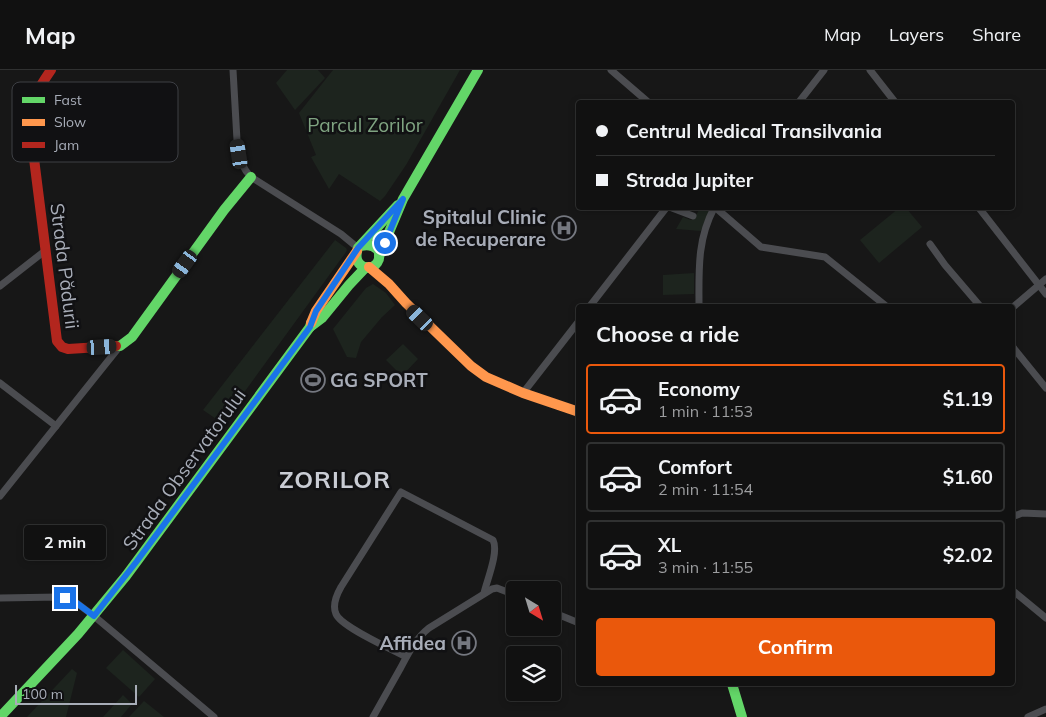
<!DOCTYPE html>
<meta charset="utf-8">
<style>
:root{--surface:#111;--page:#1a1a1a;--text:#f1f3f6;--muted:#9c9d9f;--line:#303131;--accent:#ea580c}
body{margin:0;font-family:Mulish,sans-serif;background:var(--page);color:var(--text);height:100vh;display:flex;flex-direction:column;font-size:19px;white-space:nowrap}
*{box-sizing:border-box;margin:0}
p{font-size:16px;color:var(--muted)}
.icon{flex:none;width:28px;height:28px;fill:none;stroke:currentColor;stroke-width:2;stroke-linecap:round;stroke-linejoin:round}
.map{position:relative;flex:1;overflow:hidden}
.panel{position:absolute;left:576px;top:234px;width:439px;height:382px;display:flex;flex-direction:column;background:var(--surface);border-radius:5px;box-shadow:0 2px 8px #0003,0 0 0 1px var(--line)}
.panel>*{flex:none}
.banner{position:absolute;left:576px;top:30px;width:439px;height:110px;border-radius:5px;box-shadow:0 2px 8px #0003,0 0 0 1px var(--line);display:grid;align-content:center;height:110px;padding:0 20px;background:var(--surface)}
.needle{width:32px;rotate:142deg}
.fabs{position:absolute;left:506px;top:511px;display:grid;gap:10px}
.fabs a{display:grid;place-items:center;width:55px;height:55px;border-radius:5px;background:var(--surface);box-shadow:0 2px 8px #0003,0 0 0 1px var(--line);font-size:25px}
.scale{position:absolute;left:15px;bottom:12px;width:122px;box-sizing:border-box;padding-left:5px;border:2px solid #a8adb8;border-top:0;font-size:14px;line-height:18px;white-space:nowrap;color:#a8adb8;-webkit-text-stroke:4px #111113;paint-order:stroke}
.end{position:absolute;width:22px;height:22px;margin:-11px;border:6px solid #1a73e8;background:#fff;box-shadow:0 0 0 2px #fff}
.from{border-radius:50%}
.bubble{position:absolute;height:35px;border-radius:5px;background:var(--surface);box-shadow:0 2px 8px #0003,0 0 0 1px var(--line);font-size:16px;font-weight:700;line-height:35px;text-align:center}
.car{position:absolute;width:15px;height:30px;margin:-15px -8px;border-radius:6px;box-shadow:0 0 4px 1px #0007;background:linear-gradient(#222 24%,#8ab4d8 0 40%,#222 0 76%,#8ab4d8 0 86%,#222 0)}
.banner b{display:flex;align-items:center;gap:18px;height:48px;font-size:19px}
.banner b+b{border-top:1px solid var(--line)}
.banner i{width:12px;height:12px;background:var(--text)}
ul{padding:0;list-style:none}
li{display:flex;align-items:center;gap:15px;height:70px;margin:0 10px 8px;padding:0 10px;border:2px solid var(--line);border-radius:5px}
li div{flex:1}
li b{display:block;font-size:19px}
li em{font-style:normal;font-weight:700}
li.on{border-color:var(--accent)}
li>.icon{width:45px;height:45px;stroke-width:1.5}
h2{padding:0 20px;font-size:22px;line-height:60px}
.primary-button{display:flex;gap:10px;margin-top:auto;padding:10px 20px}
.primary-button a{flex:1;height:58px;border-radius:5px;background:var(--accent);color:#fff;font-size:20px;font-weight:700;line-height:58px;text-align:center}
header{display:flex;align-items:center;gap:30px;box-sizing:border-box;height:70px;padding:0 25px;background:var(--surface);border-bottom:1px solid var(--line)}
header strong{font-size:24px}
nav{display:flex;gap:28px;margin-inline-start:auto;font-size:18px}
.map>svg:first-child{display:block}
.green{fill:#1d241e}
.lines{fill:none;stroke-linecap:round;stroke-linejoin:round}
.street{stroke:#4b4c50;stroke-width:7}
.fast{stroke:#63d668;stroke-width:10}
.slow{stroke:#ff974d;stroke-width:10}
.jam{stroke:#b3261e;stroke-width:10}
.route{stroke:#1a73e8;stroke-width:6}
.labels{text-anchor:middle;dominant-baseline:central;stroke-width:5;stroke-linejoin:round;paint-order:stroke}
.park-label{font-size:19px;fill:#7fa381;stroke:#111113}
.poi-label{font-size:19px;font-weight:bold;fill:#a8adb8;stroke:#111113;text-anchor:end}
.street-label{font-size:19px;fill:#a8adb8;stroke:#111113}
.district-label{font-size:24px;font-weight:bold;letter-spacing:1px;fill:#c9ccd4;stroke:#111113}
.key{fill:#111113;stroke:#3e4045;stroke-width:1}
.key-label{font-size:14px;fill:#a8adb8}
</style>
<header>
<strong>Map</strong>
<nav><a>Map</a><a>Layers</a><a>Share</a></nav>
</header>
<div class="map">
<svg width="1046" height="647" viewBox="0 0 1046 647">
<rect width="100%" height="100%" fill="#171717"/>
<!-- green -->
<g class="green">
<polygon points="287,0 318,0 325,8 295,40 276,13"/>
<polygon points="333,0 460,0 406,95 385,126 380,131 339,104 329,119 311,87 316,85 299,43"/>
<polygon points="700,138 702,138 709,141 701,161 676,159 683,147 691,150 694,149"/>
<polygon points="899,138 906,138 922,157 879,193 860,170"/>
<polygon points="335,170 346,178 347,180 346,182 222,353 203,340"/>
<polygon points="694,203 694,224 663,225 663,205"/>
<polygon points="373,214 386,223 395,235 382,247 361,272 356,288 347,287 333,259 366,218"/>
<polygon points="403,274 418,289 402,306 386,290"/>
<polygon points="123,580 155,609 139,627 106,598"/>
<polygon points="72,599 77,603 66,647 27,647"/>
<polygon points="123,625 132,634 121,647 103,647"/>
<polygon points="144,631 164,647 129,647"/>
</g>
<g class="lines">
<!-- street -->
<g class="street">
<polyline points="233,0 237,70 239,84 242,94 246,101 251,107 341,164 358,178"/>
<polyline points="611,0 648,32"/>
<polyline points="870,0 895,32"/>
<polyline points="799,32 824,0"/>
<polyline points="672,138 693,146"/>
<polyline points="716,138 761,177 825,187 886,236"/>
<polyline points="979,138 1046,224"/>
<polyline points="930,174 945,195 980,236"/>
<polyline points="0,216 46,180"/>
<polyline points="590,236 666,138"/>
<path d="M699 236C699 201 697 170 714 138"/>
<polyline points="1012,238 1046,209"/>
<polyline points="1012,276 1046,318"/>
<polyline points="0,313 56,356"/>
<polyline points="523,323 579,251"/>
<polyline points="0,426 120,276"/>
<polyline points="1012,447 1022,443 1046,444"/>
<polyline points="1012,520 1046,548"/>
<polyline points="0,528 59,527 65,528 74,531 94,546 214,647"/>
<polyline points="552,542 579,553"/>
<path d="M406 587C392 579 341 557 336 544 332 535 337 524 341 517L401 422 493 470C499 482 487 510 484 523"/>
<path d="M373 647C382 631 391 615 400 599 408 584 415 569 429 558L492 519 497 518 515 525"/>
<polyline points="1028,647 1046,639"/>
</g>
<!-- fast -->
<g class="fast">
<path d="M361 176C368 174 373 175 378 180 382 190 376 198 366 198 356 194 355 187 358 178L398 135"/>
<polyline points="379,186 403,129 478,0"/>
<polyline points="310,257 322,248 349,215 366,197"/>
<polyline points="116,276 120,276 132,267 224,140 251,107"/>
<polyline points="732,614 742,647"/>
<polyline points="0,647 78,564 126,506 310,257 311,253"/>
</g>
<!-- slow -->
<g class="slow">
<polyline points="369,197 389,214 406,233 471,296 486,307 523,323 579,342"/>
<polyline points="311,253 316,241 357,181"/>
</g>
<!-- jam -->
<path class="jam" d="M51 0C40 16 31 30 29 49L57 271 62 277 68 279 116 276"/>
</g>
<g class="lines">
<!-- route -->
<polyline class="route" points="65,528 74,531 94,546 137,491 310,257 316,241 358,178 403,129 385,173"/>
</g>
<!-- icons -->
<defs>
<g id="hospital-ring" transform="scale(1.25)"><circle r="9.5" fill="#111113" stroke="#757880" stroke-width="1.5"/><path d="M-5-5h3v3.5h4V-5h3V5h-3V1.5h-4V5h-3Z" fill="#757880"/></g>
<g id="stadium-ring" transform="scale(1.25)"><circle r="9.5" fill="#111113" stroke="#757880" stroke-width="1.5"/><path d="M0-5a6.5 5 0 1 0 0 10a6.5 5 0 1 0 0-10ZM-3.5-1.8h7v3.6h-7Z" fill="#757880"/></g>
</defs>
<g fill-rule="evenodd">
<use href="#hospital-ring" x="564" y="158"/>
<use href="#stadium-ring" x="313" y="310"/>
<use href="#hospital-ring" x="464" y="573"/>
</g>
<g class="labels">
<!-- park labels -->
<g class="park-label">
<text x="365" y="55">Parcul Zorilor</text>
</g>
<!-- poi labels -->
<g class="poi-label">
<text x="546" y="147">Spitalul Clinic<tspan x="546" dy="22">de Recuperare</tspan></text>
<text x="330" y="310" text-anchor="start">GG SPORT</text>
<text x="446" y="573">Affidea</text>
</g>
<!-- street labels -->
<g class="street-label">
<text transform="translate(65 196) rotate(83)">Strada Pădurii</text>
<text transform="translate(184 399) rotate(-54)">Strada Observatorului</text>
</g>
<!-- district labels -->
<g class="district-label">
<text x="335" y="409">ZORILOR</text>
</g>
</g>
<!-- legend -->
<rect x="12" y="12" width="166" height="80" rx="8" class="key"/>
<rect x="22" y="27" width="23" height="6" fill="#63d668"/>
<rect x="22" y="49" width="23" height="7" fill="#ff974d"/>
<rect x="22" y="72" width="23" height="6" fill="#b3261e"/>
<g class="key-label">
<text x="54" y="35">Fast</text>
<text x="54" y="57">Slow</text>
<text x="54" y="80">Jam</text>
</g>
</svg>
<div class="fabs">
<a><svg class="needle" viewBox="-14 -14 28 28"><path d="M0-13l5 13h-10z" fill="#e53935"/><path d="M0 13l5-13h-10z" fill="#9c9d9f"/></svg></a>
<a><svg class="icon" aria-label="layers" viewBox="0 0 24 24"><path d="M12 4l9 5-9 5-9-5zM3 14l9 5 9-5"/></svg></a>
</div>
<div class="scale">100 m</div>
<i class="end from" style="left:385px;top:173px"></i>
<i class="end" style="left:65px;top:528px"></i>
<div class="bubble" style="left:24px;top:455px;width:82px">2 min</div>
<i class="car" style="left:239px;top:84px;rotate:351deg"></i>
<i class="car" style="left:185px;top:194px;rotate:216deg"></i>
<i class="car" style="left:420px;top:248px;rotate:314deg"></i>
<i class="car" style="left:102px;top:277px;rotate:87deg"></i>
<div class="banner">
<b><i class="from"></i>Centrul Medical Transilvania</b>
<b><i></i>Strada Jupiter</b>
</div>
<section class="panel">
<h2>Choose a ride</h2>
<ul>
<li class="on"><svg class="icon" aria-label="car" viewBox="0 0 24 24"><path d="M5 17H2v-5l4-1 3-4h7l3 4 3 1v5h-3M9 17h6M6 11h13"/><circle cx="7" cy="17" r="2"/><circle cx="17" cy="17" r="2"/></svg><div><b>Economy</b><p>1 min · 11:53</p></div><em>$1.19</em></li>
<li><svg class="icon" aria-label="car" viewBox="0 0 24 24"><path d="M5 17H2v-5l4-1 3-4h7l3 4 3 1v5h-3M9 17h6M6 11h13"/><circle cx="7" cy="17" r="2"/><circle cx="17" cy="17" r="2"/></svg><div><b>Comfort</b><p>2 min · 11:54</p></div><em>$1.60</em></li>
<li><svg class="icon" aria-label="car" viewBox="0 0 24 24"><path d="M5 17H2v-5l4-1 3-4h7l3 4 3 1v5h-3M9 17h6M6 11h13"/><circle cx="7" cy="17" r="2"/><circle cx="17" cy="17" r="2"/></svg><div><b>XL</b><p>3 min · 11:55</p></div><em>$2.02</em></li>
</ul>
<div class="primary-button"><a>Confirm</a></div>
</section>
</div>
